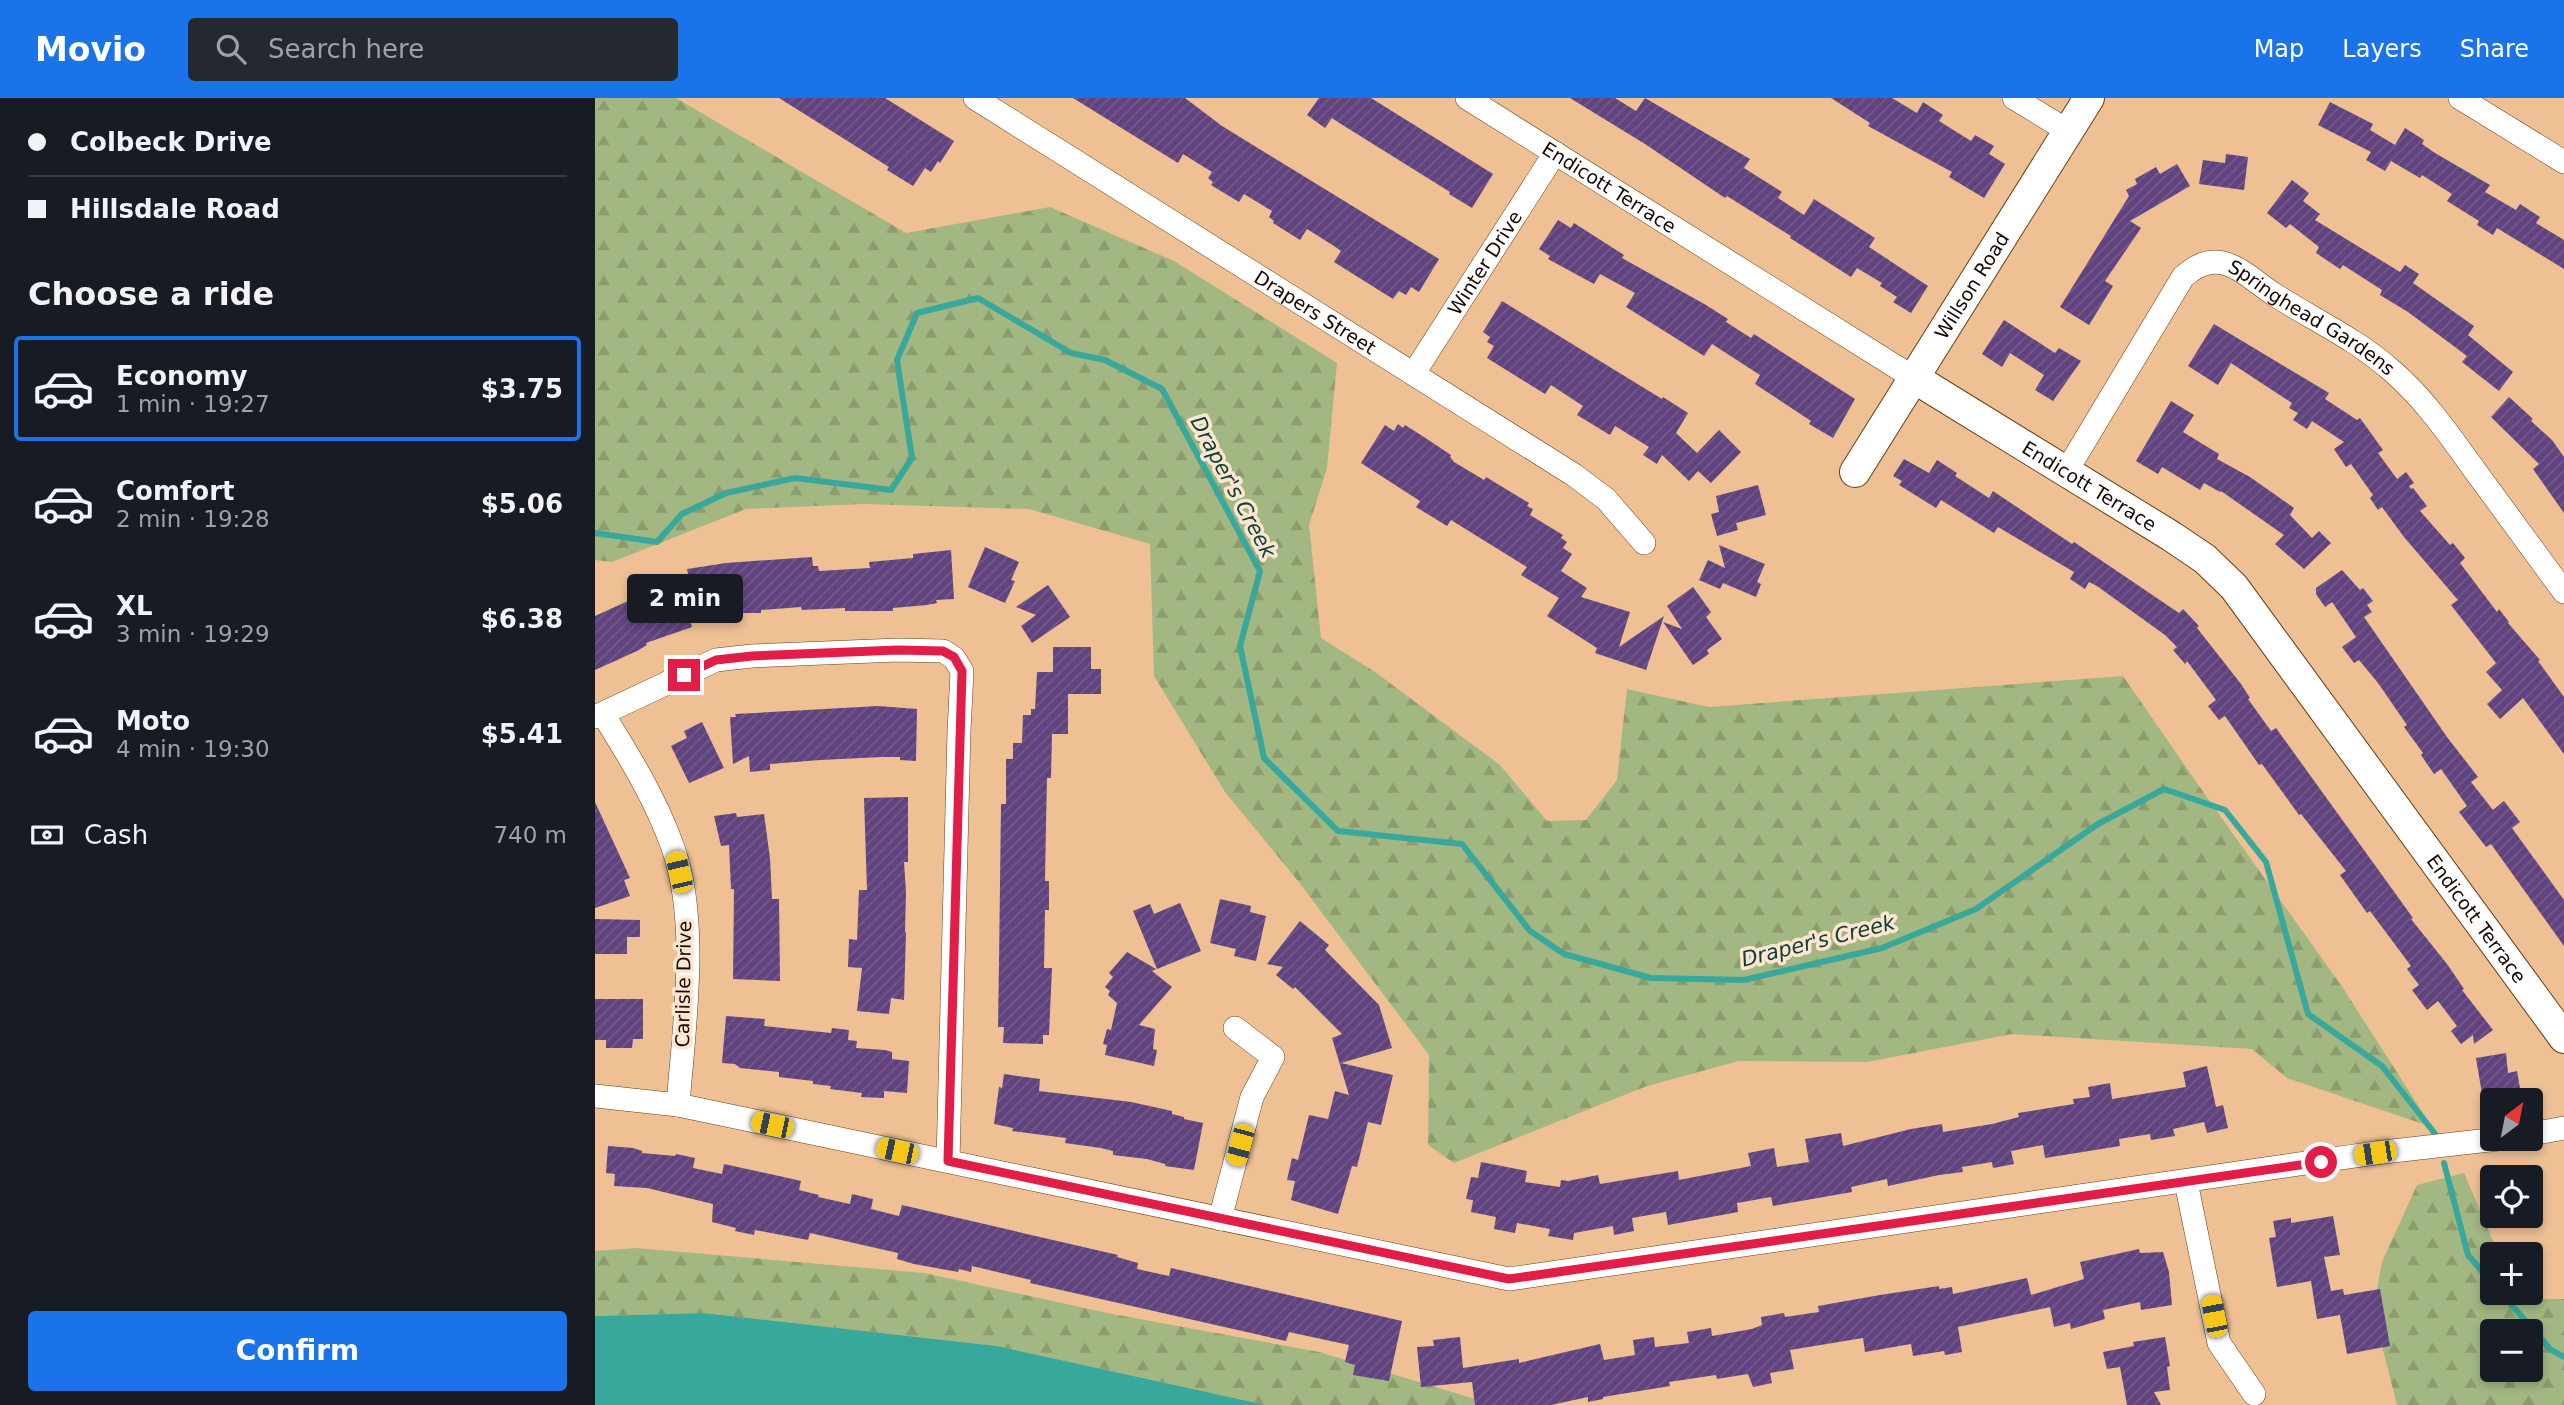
<!DOCTYPE html>
<meta charset="utf-8">
<style>
:root{--surface:#171b24;--page:#242831;--text:#f1f3f6;--muted:#9ea1a6;--line:#363941;--accent:#1a73e8}
body{margin:0;font-family:"DejaVu Sans",sans-serif;background:var(--page);color:var(--text);height:100vh;display:flex;flex-direction:column;font-size:26px;white-space:nowrap}
*{box-sizing:border-box;margin:0}
p{font-size:23px;color:var(--muted)}
.icon{flex:none;width:38px;height:38px;fill:none;stroke:currentColor;stroke-width:2;stroke-linecap:round;stroke-linejoin:round}
.map{position:relative;flex:1;overflow:hidden}
.panel{display:flex;flex-direction:column;background:var(--surface);width:595px}
.panel>*{flex:none}
.banner{display:grid;align-content:center;height:154px;padding:0 28px;background:var(--surface)}
.needle{width:46px;rotate:32deg}
.controls{position:absolute;left:1885px;top:990px;display:grid;gap:14px}
.controls a{display:grid;place-items:center;width:63px;height:63px;border-radius:7px;background:var(--surface);box-shadow:0 4px 10px #0003;font-size:35px}
.end{position:absolute;width:32px;height:32px;margin:-16px;border:9px solid #e11d48;background:#fff;box-shadow:0 0 0 4px #fff}
.from{border-radius:50%}
.bubble{position:absolute;height:49px;border-radius:7px;background:var(--surface);box-shadow:0 4px 10px #0003;font-size:23px;font-weight:600;line-height:49px;text-align:center}
.car{position:absolute;width:21px;height:42px;margin:-21px -10px;border-radius:9px;box-shadow:0 0 5px 2px #0007;background:linear-gradient(#f5c518 24%,#345 0 40%,#f5c518 0 76%,#345 0 86%,#f5c518 0)}
.banner b{display:flex;align-items:center;gap:24px;height:66px;font-size:26px}
.banner b+b{border-top:2px solid var(--line)}
.banner i{width:18px;height:18px;background:var(--text)}
ul{padding:0;list-style:none}
li{display:flex;align-items:center;gap:21px;height:105px;margin:0 14px 10px;padding:0 14px;border:4px solid transparent;border-radius:7px}
li div{flex:1}
li b{display:block;font-size:26px}
li em{font-style:normal;font-weight:600}
li.on{border-color:var(--accent)}
li>.icon{width:63px;height:63px;stroke-width:1.5}
h2{padding:0 28px;font-size:32px;line-height:84px}
.pay{display:flex;align-items:center;gap:18px;height:77px;padding:0 28px;font-size:26px}
.pay p{margin-inline-start:auto}
.primary-button{display:flex;gap:14px;margin-top:auto;padding:14px 28px}
.primary-button a{flex:1;height:80px;border-radius:7px;background:var(--accent);color:#fff;font-size:28px;font-weight:600;line-height:80px;text-align:center}
header{display:flex;align-items:center;gap:42px;box-sizing:border-box;height:98px;padding:0 35px;background:var(--accent);color:#fff}
header strong{font-size:33px}
nav{display:flex;gap:38px;margin-inline-start:auto;font-size:24px}
.search{width:490px;height:63px;background:var(--page);display:flex;align-items:center;gap:18px;box-sizing:border-box;padding:0 24px;border-radius:7px;color:var(--muted);font-size:26px}
main{display:flex;flex:1;min-height:0}
.map>svg:first-child{display:block}
.forest{fill:url(#forest-firs);fill-rule:evenodd}
.water{fill:#39a89c}
.lines{fill:none;stroke-linecap:round;stroke-linejoin:round}
.stream{stroke:#39a89c;stroke-width:6}
.building{fill:url(#building-hatch)}
.minor-casing{stroke:#663f13;stroke-width:24}
.tertiary-casing{stroke:#663f13;stroke-width:32}
.minor{stroke:#fff;stroke-width:23}
.tertiary{stroke:#fff;stroke-width:30}
.route{stroke:#e11d48;stroke-width:9}
.labels{text-anchor:middle;dominant-baseline:central;stroke-width:7;stroke-linejoin:round;paint-order:stroke}
.street-label{font-size:19px;fill:#170700;stroke:#fde5cf}
.water-label{font-size:21px;font-style:italic;fill:#0e403a;stroke:#fde5cf}
</style>
<header>
<strong>Movio</strong>
<div class="search"><svg class="icon" aria-label="search" viewBox="0 0 24 24"><circle cx="10" cy="10" r="6"/><path d="M15 15l6 6"/></svg>Search here</div>
<nav><a>Map</a><a>Layers</a><a>Share</a></nav>
</header>
<main>
<section class="panel">
<div class="banner">
<b><i class="from"></i>Colbeck Drive</b>
<b><i></i>Hillsdale Road</b>
</div>
<h2>Choose a ride</h2>
<ul>
<li class="on"><svg class="icon" aria-label="car" viewBox="0 0 24 24"><path d="M5 17H2v-5l4-1 3-4h7l3 4 3 1v5h-3M9 17h6M6 11h13"/><circle cx="7" cy="17" r="2"/><circle cx="17" cy="17" r="2"/></svg><div><b>Economy</b><p>1 min · 19:27</p></div><em>$3.75</em></li>
<li><svg class="icon" aria-label="car" viewBox="0 0 24 24"><path d="M5 17H2v-5l4-1 3-4h7l3 4 3 1v5h-3M9 17h6M6 11h13"/><circle cx="7" cy="17" r="2"/><circle cx="17" cy="17" r="2"/></svg><div><b>Comfort</b><p>2 min · 19:28</p></div><em>$5.06</em></li>
<li><svg class="icon" aria-label="car" viewBox="0 0 24 24"><path d="M5 17H2v-5l4-1 3-4h7l3 4 3 1v5h-3M9 17h6M6 11h13"/><circle cx="7" cy="17" r="2"/><circle cx="17" cy="17" r="2"/></svg><div><b>XL</b><p>3 min · 19:29</p></div><em>$6.38</em></li>
<li><svg class="icon" aria-label="car" viewBox="0 0 24 24"><path d="M5 17H2v-5l4-1 3-4h7l3 4 3 1v5h-3M9 17h6M6 11h13"/><circle cx="7" cy="17" r="2"/><circle cx="17" cy="17" r="2"/></svg><div><b>Moto</b><p>4 min · 19:30</p></div><em>$5.41</em></li>
</ul>
<div class="pay"><svg class="icon" aria-label="cash" viewBox="0 0 24 24"><path d="M3 7h18v10H3z"/><circle cx="12" cy="12" r="2"/></svg>Cash<p>740 m</p></div>
<div class="primary-button"><a>Confirm</a></div>
</section>
<div class="map">
<svg width="1969" height="1307" viewBox="0 0 1969 1307">
<defs>
<pattern id="forest-firs" width="22" height="20" patternUnits="userSpaceOnUse" patternTransform="scale(1.75)"><rect width="22" height="20" fill="#a3b782"/><path d="M5 1l3.5 6h-7zM16 11l3.5 6h-7z" fill="#8c9c6e"/></pattern>
<pattern id="building-hatch" width="6" height="6" patternUnits="userSpaceOnUse" patternTransform="scale(1.75)"><rect width="6" height="6" fill="#60437f"/><path d="M-1 1l2-2M0 6l6-6M5 7l2-2" fill="none" stroke="#725a89"/></pattern>
</defs>
<rect width="100%" height="100%" fill="#eec094"/>
<!-- forest -->
<g class="forest">
<polygon points="0,0 81,0 311,135 455,109 579,163 742,265 732,370 714,427 726,540 780,574 905,667 952,723 991,722 1022,682 1032,591 1114,609 1528,578 1611,698 1748,890 1837,1029 1692,980 1657,951 1417,936 1272,964 1144,963 1052,988 859,1065 833,1047 834,957 703,783 630,694 559,578 555,446 434,411 269,406 151,411 17,464 0,462"/>
<path d="M1869 1075 1904 1157H1897V1195H1936V1191L1946 1201H1969V1307H1802L1778 1213 1787 1164 1822 1087ZM1897 1234H1936V1272H1897Z"/>
<polygon points="41,1150 329,1175 517,1216 724,1254 900,1307 671,1307 402,1248 108,1215 0,1218 0,1153"/>
</g>
<!-- water -->
<polygon class="water" points="108,1215 402,1248 671,1307 0,1307 0,1218"/>
<g class="lines">
<!-- stream -->
<g class="stream">
<polyline points="0,435 62,444 87,416 131,395 200,380 296,392 317,360 302,262 322,215 383,200 476,255 510,262 567,291 665,473 645,548 669,660 743,733 867,746 935,833 969,856 1056,880 1149,882 1287,850 1381,811 1503,726 1569,691 1630,712 1671,764 1713,916 1787,968 1841,1037"/>
<polyline points="1849,1065 1873,1157 1897,1185"/>
<polyline points="1906,1195 1955,1251 1969,1259"/>
</g>
</g>
<!-- building -->
<g class="building">
<polygon points="184,0 290,0 359,43 345,65 343,63 336,74 330,70 318,88 292,72 294,69"/>
<polygon points="478,0 590,0 627,28 844,161 824,194 816,189 811,197 804,193 798,201 739,164 746,153 739,148 712,131 705,142 678,125 679,123 674,119 677,113 649,96 644,104 616,87 618,84 613,80 617,74 588,56 583,65"/>
<polygon points="724,0 776,0 898,76 877,110 854,96 855,94 746,26 737,20 730,30 712,17"/>
<polygon points="975,0 1020,0 1041,13 1050,0 1155,61 1149,70 1187,94 1183,100 1209,117 1219,101 1280,140 1274,149 1333,188 1316,215 1298,204 1302,199 1285,188 1287,185 1262,170 1256,179 1195,140 1196,138 1132,98 1130,100 1050,46"/>
<polygon points="1236,0 1297,0 1322,15 1328,4 1348,17 1344,23 1376,43 1380,37 1399,48 1394,56 1410,66 1389,100 1354,79 1357,74 1273,28 1275,25"/>
<polygon points="1735,4 1778,26 1775,32 1800,47 1810,30 1829,42 1827,46 1840,55 1895,87 1890,94 1921,112 1925,106 1945,119 1941,125 1969,142 1969,171 1902,130 1898,137 1882,127 1884,123 1852,103 1857,96 1827,77 1825,80 1796,63 1790,73 1771,62 1776,54 1723,27"/>
<polygon points="1631,56 1653,59 1649,92 1604,86 1608,62 1630,65"/>
<polygon points="1582,66 1595,88 1535,123 1546,130 1510,183 1518,188 1494,227 1465,209 1534,98 1531,92 1542,86 1540,81 1561,69 1565,76"/>
<polygon points="1697,82 1714,95 1708,103 1725,116 1720,122 1805,174 1810,167 1824,176 1818,185 1879,228 1873,237 1918,274 1904,293 1867,264 1872,258 1813,214 1785,197 1787,192 1748,167 1745,171 1721,155 1724,149 1695,126 1691,130 1672,115"/>
<polygon points="963,122 976,130 979,125 1029,157 1027,160 1111,207 1133,221 1131,224 1156,240 1159,236 1260,301 1238,340 1214,326 1216,323 1160,286 1165,277 1117,246 1109,258 1031,209 1040,195 1005,176 999,186 953,161 955,158 944,151"/>
<polygon points="907,203 1067,301 1068,299 1093,315 1081,335 1102,355 1124,332 1146,354 1116,385 1103,373 1094,383 1067,357 1062,366 1048,357 1054,349 1020,328 1015,337 982,317 988,308 956,287 950,296 892,260 899,248 892,244 895,239 888,234"/>
<polygon points="1409,222 1460,255 1464,250 1486,263 1458,303 1440,292 1449,277 1415,255 1407,269 1387,256"/>
<polygon points="1619,226 1734,295 1730,301 1762,322 1765,320 1788,352 1783,355 1802,381 1811,374 1819,385 1814,388 1816,391 1818,390 1832,408 1825,413 1855,447 1858,445 1870,460 1865,465 1902,514 1904,511 1914,524 1913,525 1945,562 1943,563 1969,599 1969,656 1928,600 1905,621 1892,606 1907,592 1891,574 1901,565 1856,507 1863,502 1809,439 1787,409 1783,412 1775,400 1778,397 1756,366 1751,369 1739,351 1749,344 1717,323 1712,331 1698,322 1703,315 1694,310 1697,305 1636,265 1623,287 1593,268"/>
<polygon points="1914,299 1938,321 1936,323 1957,342 1969,359 1969,415 1938,371 1944,366 1896,319"/>
<polygon points="1576,303 1599,317 1588,334 1624,356 1622,361 1655,379 1699,410 1695,417 1717,440 1724,433 1736,445 1709,471 1680,446 1689,437 1626,393 1625,394 1609,385 1605,392 1567,369 1563,376 1541,363"/>
<polygon points="803,326 808,330 810,327 829,339 856,357 855,359 859,364 889,382 891,379 934,405 932,408 938,411 935,417 968,437 966,440 972,444 968,450 977,456 966,473 992,490 986,499 1035,514 1024,549 1069,518 1051,572 1000,555 1002,550 952,518 964,500 926,477 932,469 856,422 852,428 821,409 825,403 766,365 790,327 799,333"/>
<polygon points="1309,361 1334,375 1342,362 1362,375 1360,378 1394,400 1398,393 1477,446 1479,444 1584,515 1588,511 1604,528 1602,530 1646,586 1655,600 1653,601 1676,633 1681,630 1818,820 1816,821 1852,866 1869,891 1867,892 1898,932 1879,946 1878,937 1866,946 1856,933 1862,928 1843,903 1832,912 1817,892 1824,887 1812,871 1816,868 1775,813 1772,815 1745,777 1751,773 1706,716 1704,717 1667,666 1664,667 1630,618 1624,622 1613,608 1621,602 1592,563 1590,566 1578,552 1582,549 1570,537 1502,488 1494,484 1490,491 1475,481 1479,474 1403,429 1399,435 1346,402 1341,410 1304,387 1307,383 1298,378"/>
<polygon points="1163,387 1171,417 1141,425 1143,432 1122,438 1116,416 1124,414 1121,398"/>
<polygon points="1124,447 1170,466 1162,484 1166,486 1161,499 1128,485 1125,491 1104,482 1113,462 1130,470"/>
<polygon points="390,449 424,464 416,482 420,483 410,505 373,489"/>
<polygon points="356,452 359,501 341,502 342,505 332,507 298,510 298,513 250,513 250,510 207,512 206,509 166,512 166,515 145,515 95,522 97,529 51,545 52,547 42,553 0,572 0,518 44,498 41,489 57,483 58,488 93,476 92,471 131,465 217,459 218,468 223,468 224,473 275,470 274,464 318,460 318,456"/>
<polygon points="1747,472 1765,492 1768,490 1778,503 1772,507 1777,514 1769,519 1852,639 1883,679 1876,684 1898,712 1909,703 1925,724 1917,730 1969,802 1969,848 1896,746 1891,749 1864,714 1872,708 1846,671 1839,676 1826,657 1828,655 1809,629 1812,627 1783,585 1764,562 1759,565 1747,549 1761,539 1737,504 1730,509 1721,496 1721,490"/>
<polygon points="453,487 475,519 437,545 426,528 441,517 421,509"/>
<polygon points="1098,489 1116,514 1111,519 1127,541 1112,552 1114,556 1098,567 1068,524 1087,531 1072,508"/>
<polygon points="458,549 496,549 496,571 506,571 506,596 473,596 473,636 457,636 456,680 452,680 451,725 450,783 454,783 454,812 450,812 449,870 457,870 454,937 448,937 448,946 408,945 409,929 403,929 404,865 406,706 411,706 411,661 418,661 418,645 427,645 428,617 436,617 436,611 440,611 442,574 458,574"/>
<polygon points="283,608 322,611 321,663 305,662 305,659 287,659 225,662 175,666 175,672 155,674 154,658 138,666 135,619 141,619 140,616"/>
<polygon points="107,624 129,670 94,685 76,648 92,640 89,633"/>
<polygon points="313,699 313,764 309,764 311,794 310,834 311,834 309,902 296,900 294,916 262,913 267,870 253,869 254,841 262,842 264,792 272,792 269,700"/>
<polygon points="0,704 35,780 29,782 35,798 0,810"/>
<polygon points="141,715 142,719 169,716 175,760 177,801 184,801 185,883 138,881 139,791 136,791 134,747 126,748 119,718"/>
<polygon points="625,801 656,808 655,814 671,818 661,863 639,858 641,851 615,845"/>
<polygon points="585,805 606,853 562,871 538,813 555,806 559,816"/>
<polygon points="0,821 45,822 45,839 32,839 32,856 0,856"/>
<polygon points="705,823 734,847 730,852 784,907 797,950 746,965 798,977 786,1027 773,1024 762,1069 757,1068 743,1116 696,1102 700,1083 692,1082 697,1060 703,1062 714,1017 733,1021 740,993 754,997 737,940 747,936 700,889 698,891 681,877 688,869 672,866"/>
<polygon points="532,854 561,871 557,873 577,889 544,927 560,931 558,951 562,952 559,968 510,957 512,947 508,946 512,931 516,932 522,905 513,897 515,893 510,889 518,879 514,875"/>
<polygon points="0,901 48,901 48,941 38,941 37,950 11,950 11,942 0,942"/>
<polygon points="131,918 170,921 169,928 236,935 237,930 254,932 253,942 262,943 261,950 290,952 297,954 297,961 314,963 312,995 289,993 289,1000 266,999 267,995 235,991 236,988 218,986 218,983 184,979 184,974 145,970 140,966 127,965"/>
<polygon points="1911,955 1913,975 1922,973 1926,996 1888,1002 1881,960"/>
<polygon points="1612,968 1621,1009 1628,1007 1633,1030 1612,1035 1609,1024 1578,1031 1580,1038 1556,1042 1555,1036 1524,1041 1525,1048 1450,1060 1448,1047 1416,1053 1419,1066 1398,1070 1397,1064 1367,1069 1368,1074 1344,1077 1293,1088 1292,1081 1256,1089 1257,1094 1178,1108 1176,1099 1142,1105 1143,1114 1073,1127 1071,1114 1037,1120 1039,1133 1019,1137 1018,1128 979,1135 978,1142 953,1138 955,1131 922,1125 920,1135 899,1131 901,1119 876,1114 878,1102 871,1101 876,1079 883,1080 886,1064 932,1073 930,1084 965,1089 966,1082 973,1083 1003,1077 1005,1086 1083,1073 1084,1082 1156,1068 1153,1055 1179,1050 1182,1069 1214,1064 1210,1041 1246,1035 1248,1048 1316,1031 1347,1026 1348,1034 1397,1026 1424,1019 1423,1015 1479,1006 1478,1001 1495,999 1493,989 1515,985 1517,1001 1591,989 1588,974"/>
<polygon points="409,976 445,981 444,993 536,1004 577,1013 577,1016 589,1019 589,1021 608,1025 599,1072 570,1068 570,1066 552,1061 518,1057 518,1053 506,1050 470,1045 471,1040 417,1033 418,1030 399,1026 404,989 407,990"/>
<polygon points="13,1048 38,1050 47,1053 47,1055 80,1058 81,1056 100,1060 98,1070 127,1076 129,1066 184,1078 206,1083 204,1092 224,1097 223,1099 255,1106 257,1096 278,1101 276,1111 304,1118 307,1107 523,1157 522,1159 543,1165 542,1171 574,1178 576,1170 807,1223 794,1283 758,1277 760,1267 750,1264 754,1247 694,1234 691,1243 435,1185 436,1182 377,1168 376,1174 364,1171 363,1174 319,1166 302,1161 303,1155 215,1135 213,1142 160,1132 159,1137 140,1133 141,1130 117,1124 118,1106 52,1090 19,1088 20,1076 11,1075"/>
<polygon points="1738,1118 1745,1157 1729,1159 1736,1193 1748,1191 1749,1197 1785,1191 1795,1248 1752,1256 1745,1217 1722,1221 1716,1183 1682,1189 1674,1140 1681,1139 1678,1123 1696,1120 1696,1125"/>
<polygon points="1544,1151 1545,1155 1568,1154 1574,1174 1577,1207 1546,1212 1545,1204 1508,1212 1510,1221 1476,1231 1475,1225 1459,1229 1455,1209 1363,1229 1367,1254 1350,1257 1349,1253 1318,1258 1316,1246 1270,1254 1268,1240 1195,1252 1199,1271 1175,1275 1177,1285 1158,1289 1153,1276 1122,1281 1121,1277 1074,1284 1075,1288 1008,1299 1008,1301 993,1304 993,1299 956,1307 880,1307 877,1284 826,1289 822,1249 839,1248 838,1242 865,1239 868,1270 924,1261 924,1265 1005,1246 1009,1262 1040,1257 1038,1242 1059,1239 1060,1249 1094,1245 1092,1234 1116,1230 1117,1238 1157,1231 1167,1227 1166,1219 1189,1215 1190,1219 1224,1214 1223,1208 1285,1197 1344,1188 1344,1191 1357,1189 1358,1196 1432,1180 1436,1197 1489,1181 1485,1164"/>
<polygon points="1570,1239 1575,1268 1572,1269 1575,1292 1559,1294 1566,1307 1532,1307 1525,1269 1512,1271 1508,1254 1539,1248 1538,1244"/>
</g>
<g class="lines">
<!-- minor casing -->
<g class="minor-casing">
<g id="minor">
<path id="s1" d="M380 0 979 377 1011 401 1049 445"/>
<path id="s2" d="M872 0 1319 280"/>
<polyline points="1419,0 1473,33"/>
<polyline points="1865,0 1969,64"/>
<path id="s3" d="M819 275 960 55"/>
<path id="s4" d="M1471 374 1588 179C1625 145 1649 177 1680 197 1719 222 1761 241 1796 272 1830 301 1855 338 1881 374 1910 414 1940 454 1969 494"/>
<path d="M8 616C34 658 60 700 77 747 105 823 89 927 83 1007"/>
<polyline points="0,619 121,562 157,558 303,552 348,553 359,560 367,573 364,633 353,1063"/>
<polyline points="0,998 83,1007 914,1181 1780,1055 1903,1041"/>
<polyline points="1936,1036 1969,1030"/>
<polyline points="1591,1084 1624,1245 1659,1296"/>
<polyline points="625,1121 657,999 678,959 640,930"/>
</g>
</g>
<!-- tertiary casing -->
<g class="tertiary-casing">
<g id="tertiary">
<path id="s5" d="M1319 280 1576 438 1610 461 1639 489 1969 940"/>
<path id="s6" d="M1260 374 1494 0"/>
</g>
</g>
<!-- minor -->
<use href="#minor" class="minor"/>
<!-- tertiary -->
<use href="#tertiary" class="tertiary"/>
</g>
<g class="lines">
<!-- route -->
<polyline class="route" points="89,577 121,562 157,558 303,552 348,553 359,559 367,573 353,1063 914,1181 1726,1064"/>
</g>
<g class="labels">
<!-- street labels -->
<g class="street-label">
<text stroke="none"><textPath href="#s2" startOffset="168">Endicott Terrace</textPath></text>
<text stroke="none"><textPath href="#s3" startOffset="131">Winter Drive</textPath></text>
<text stroke="none"><textPath href="#s6" startOffset="220">Willson Road</textPath></text>
<text stroke="none"><textPath href="#s1" startOffset="402">Drapers Street</textPath></text>
<text stroke="none"><textPath href="#s4" startOffset="376">Springhead Gardens</textPath></text>
<text stroke="none"><textPath href="#s5" startOffset="206">Endicott Terrace</textPath></text>
<text stroke="none"><textPath href="#s5" startOffset="794">Endicott Terrace</textPath></text>
<text transform="translate(88 886) rotate(-89)">Carlisle Drive</text>
</g>
<!-- water labels -->
<g class="water-label">
<text transform="translate(638 389) rotate(62)">Draper's Creek</text>
<text transform="translate(1223 843) rotate(-14)">Draper's Creek</text>
</g>
</g>
</svg>
<div class="controls">
<a><svg class="needle" viewBox="-14 -14 28 28"><path d="M0-13l5 13h-10z" fill="#e53935"/><path d="M0 13l5-13h-10z" fill="#9ea1a6"/></svg></a>
<a><svg class="icon" aria-label="locate" viewBox="0 0 24 24"><circle cx="12" cy="12" r="6"/><path d="M12 2v4M12 18v4M2 12h4M18 12h4"/></svg></a>
<a>+</a>
<a>−</a>
</div>
<i class="end from" style="left:1726px;top:1064px"></i>
<i class="end" style="left:89px;top:577px"></i>
<div class="bubble" style="left:32px;top:476px;width:116px">2 min</div>
<i class="car" style="left:84px;top:774px;rotate:347deg"></i>
<i class="car" style="left:177px;top:1027px;rotate:282deg"></i>
<i class="car" style="left:645px;top:1047px;rotate:195deg"></i>
<i class="car" style="left:302px;top:1053px;rotate:282deg"></i>
<i class="car" style="left:1780px;top:1055px;rotate:261deg"></i>
<i class="car" style="left:1619px;top:1218px;rotate:349deg"></i>
</div>
</main>
